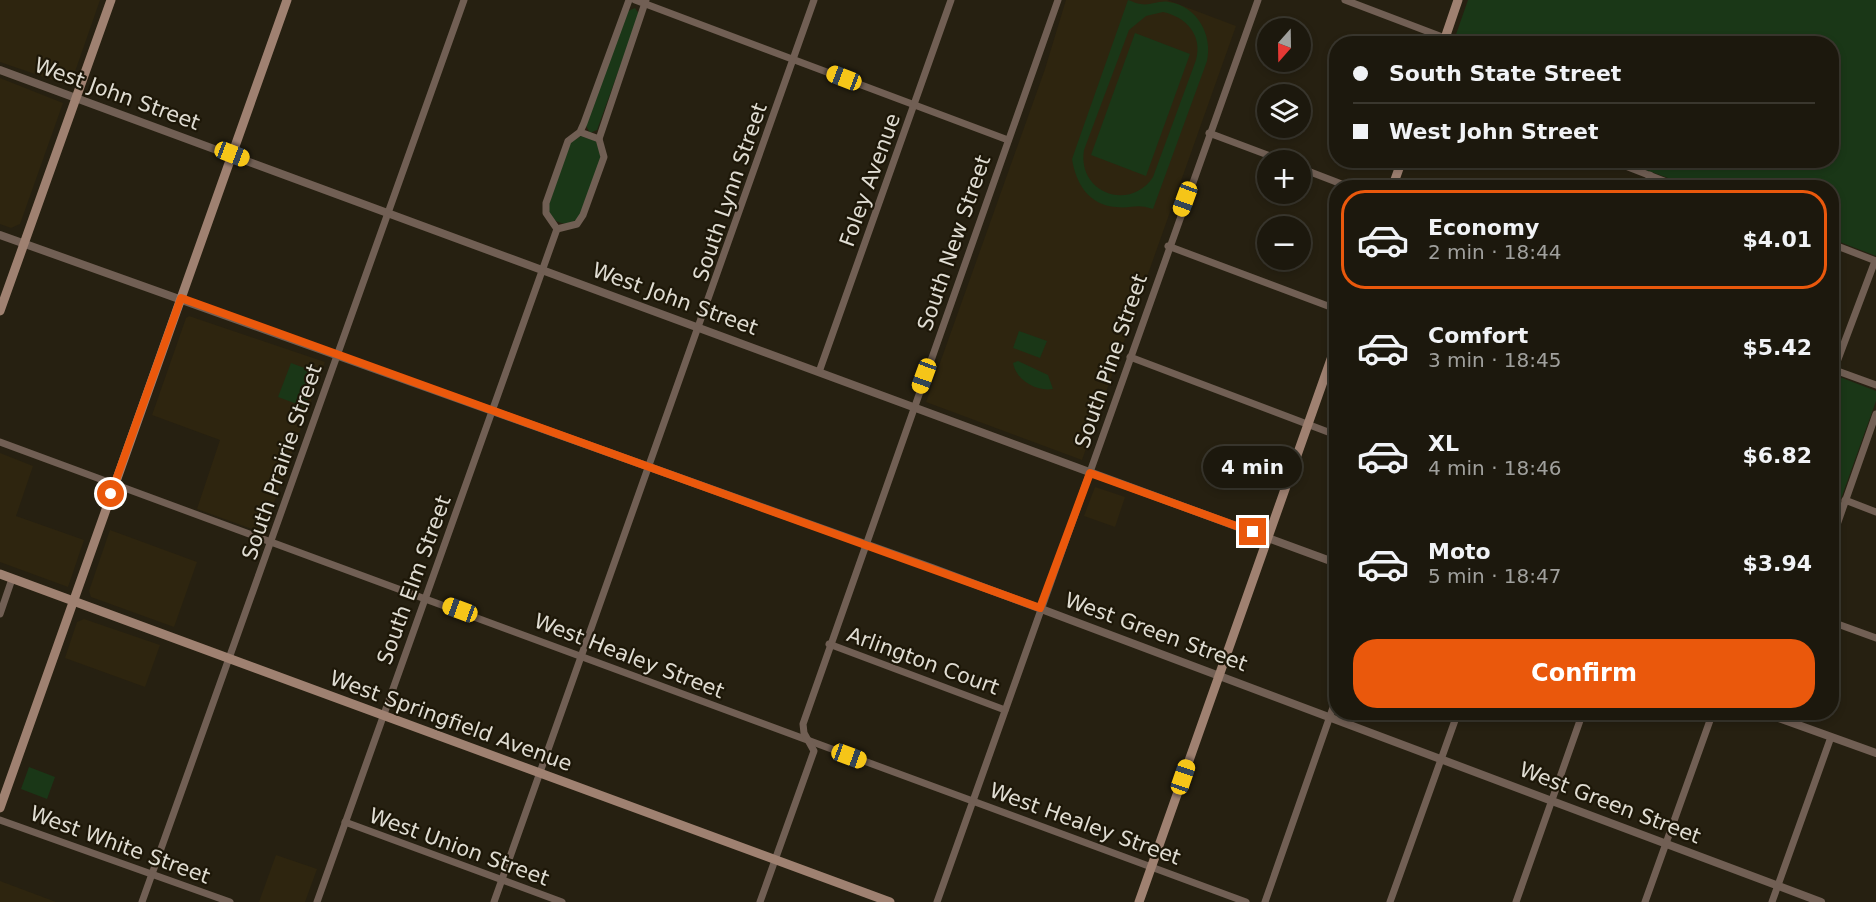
<!DOCTYPE html>
<meta charset="utf-8">
<style>
:root{--surface:#1c180d;--page:#29251b;--text:#f1f3f6;--muted:#a0a09d;--line:#3a372e;--accent:#ea580c}
body{margin:0;font-family:"DejaVu Sans",sans-serif;background:var(--page);color:var(--text);height:100vh;display:flex;flex-direction:column;font-size:22px;white-space:nowrap}
*{box-sizing:border-box;margin:0}
p{font-size:20px;color:var(--muted)}
.icon{flex:none;width:33px;height:33px;fill:none;stroke:currentColor;stroke-width:2;stroke-linecap:round;stroke-linejoin:round}
.map{position:relative;flex:1;overflow:hidden}
.panel{position:absolute;left:1329px;top:180px;width:510px;height:540px;display:flex;flex-direction:column;background:var(--surface);border-radius:24px;box-shadow:0 3px 9px #0003,0 0 0 2px var(--line)}
.panel>*{flex:none}
.guide{position:absolute;left:1329px;top:36px;width:510px;height:132px;border-radius:24px;box-shadow:0 3px 9px #0003,0 0 0 2px var(--line);display:grid;align-content:center;height:132px;padding:0 24px;background:var(--surface)}
.needle{width:39px;rotate:200deg}
.controls{position:absolute;left:1257px;top:18px;display:grid;gap:12px}
.controls a{display:grid;place-items:center;width:54px;height:54px;border-radius:50%;background:var(--surface);box-shadow:0 3px 9px #0003,0 0 0 2px var(--line);font-size:30px}
.end{position:absolute;width:27px;height:27px;margin:-14px;border:8px solid #ea580c;background:#fff;box-shadow:0 0 0 3px #fff}
.from{border-radius:50%}
.bubble{position:absolute;height:42px;border-radius:21px;background:var(--surface);box-shadow:0 3px 9px #0003,0 0 0 2px var(--line);font-size:20px;font-weight:800;line-height:42px;text-align:center}
.car{position:absolute;width:18px;height:36px;margin:-18px -9px;border-radius:8px;box-shadow:0 0 4px 2px #0007;background:linear-gradient(#f5c518 24%,#345 0 40%,#f5c518 0 76%,#345 0 86%,#f5c518 0)}
.guide b{display:flex;align-items:center;gap:21px;height:57px;font-size:22px}
.guide b+b{border-top:2px solid var(--line)}
.guide i{width:15px;height:15px;background:var(--text)}
ul{padding:10px 0 0;list-style:none}
li{display:flex;align-items:center;gap:18px;height:99px;margin:0 12px 9px;padding:0 12px;border:3px solid transparent;border-radius:24px}
li div{flex:1}
li b{display:block;font-size:22px}
li em{font-style:normal;font-weight:800}
li.active{border-color:var(--accent)}
li>.icon{width:54px;height:54px;stroke-width:1.5}
.cta{display:flex;gap:12px;margin-top:auto;padding:12px 24px}
.cta a{flex:1;height:69px;border-radius:24px;background:var(--accent);color:#fff;font-size:24px;font-weight:800;line-height:69px;text-align:center}
.map>svg:first-child{display:block}
.built{fill:#2e250f}
.green{fill:#1a3717;fill-rule:evenodd}
.lines{fill:none;stroke-linecap:round;stroke-linejoin:round}
.minor{stroke:#715f54;stroke-width:7}
.tertiary{stroke:#715f54;stroke-width:8}
.secondary{stroke:#9f8171;stroke-width:9}
.route{stroke:#ea580c;stroke-width:8}
.labels{text-anchor:middle;dominant-baseline:central;stroke-width:4.5;stroke-linejoin:round;paint-order:stroke}
.street-label{font-size:21px;fill:#e0ddd3;stroke:#1d1708}
</style>
<div class="map">
<svg width="1876" height="902" viewBox="0 0 1876 902">
<rect width="100%" height="100%" fill="#262011"/>
<!-- built -->
<g class="built">
<polygon points="0,0 100,0 70,86 0,62"/>
<polygon points="1066,0 1167,0 1236,26 1082,460 926,402 1045,69"/>
<polygon points="0,78 63,103 20,224 11,228 0,224"/>
<polygon points="189,316 325,362 263,533 197,509 220,440 152,415 186,318"/>
<polygon points="0,453 33,466 16,516 84,540 68,587 0,562"/>
<polygon points="1095,487 1125,497 1115,527 1084,516"/>
<polygon points="110,530 197,562 174,627 91,597 89,591"/>
<polygon points="84,619 160,645 145,687 65,658 77,622"/>
<polygon points="276,855 317,869 305,902 259,902"/>
<polygon points="0,881 56,902 0,902"/>
</g>
<!-- green -->
<g class="green">
<path d="M1128 0C1132 1 1137 4 1141 4 1149 6 1159 0 1169 2 1197 6 1213 35 1207 61L1153 209C1135 203 1133 209 1116 207 1089 205 1076 184 1072 159ZM1163 12C1186 17 1203 35 1196 60L1153 177C1130 212 1077 193 1084 150L1129 30 1146 16Z"/>
<polygon points="1468,0 1876,0 1876,256 1832,239 1832,188 1693,187 1621,161 1832,160 1832,44 1453,43"/>
<polygon points="635,8 639,14 597,130 590,133 586,126 628,11"/>
<polygon points="1135,33 1190,54 1146,176 1091,155"/>
<path d="M581 136 596 141 601 157 579 218C567 228 550 224 548 207L570 143Z"/>
<polygon points="1019,331 1047,341 1040,358 1013,348"/>
<path d="M1018 361 1048 375 1053 389C1036 392 1016 380 1013 363Z"/>
<polygon points="291,363 318,373 305,407 278,397"/>
<polygon points="1832,374 1876,391 1876,401 1832,524"/>
<polygon points="29,767 55,777 47,799 21,789"/>
</g>
<g class="lines">
<!-- minor -->
<g class="minor">
<polyline points="635,0 1008,140"/>
<polyline points="1345,0 1445,38"/>
<polyline points="580,132 599,139 604,157 583,215 577,224 557,229 546,213 546,203 568,141 580,132 584,123 629,0"/>
<polyline points="1209,133 1281,160"/>
<polyline points="599,139 646,0"/>
<polyline points="1610,160 1682,188"/>
<polyline points="1300,168 1352,188"/>
<polyline points="1646,188 1650,175"/>
<polyline points="1832,244 1876,261"/>
<polyline points="1168,246 1336,309"/>
<polyline points="1130,357 1336,435"/>
<polyline points="1832,369 1876,385"/>
<polyline points="1834,370 1875,261"/>
<polyline points="819,372 951,0"/>
<polyline points="0,442 1246,902"/>
<polyline points="1845,500 1876,512"/>
<polyline points="1832,539 1876,414"/>
<polyline points="0,614 12,579"/>
<polyline points="1832,622 1876,638"/>
<polyline points="829,644 1005,710"/>
<polyline points="0,820 230,902"/>
<polyline points="345,822 562,902"/>
<polyline points="142,902 464,0"/>
<polyline points="317,902 557,229"/>
<polyline points="494,902 814,0"/>
<polyline points="760,902 814,751 804,733 803,724 1058,0"/>
<polyline points="937,902 1258,0"/>
<polyline points="1265,902 1336,699"/>
<polyline points="1390,902 1458,712"/>
<polyline points="1516,902 1583,712"/>
<polyline points="1645,902 1713,712"/>
<polyline points="1772,902 1831,737"/>
</g>
<!-- tertiary -->
<g class="tertiary">
<polyline points="0,70 1336,563"/>
<polyline points="0,235 932,568 1821,902"/>
<polyline points="1762,712 1876,753"/>
</g>
<!-- secondary -->
<g class="secondary">
<polyline points="1443,44 1458,0"/>
<polyline points="1392,188 1402,160"/>
<polyline points="0,311 111,0"/>
<polyline points="0,574 890,902"/>
<polyline points="0,808 287,0"/>
<polyline points="1139,902 1336,345"/>
</g>
</g>
<g class="lines">
<!-- route -->
<polyline class="route" points="111,494 181,298 1040,608 1090,473 1253,532"/>
</g>
<g class="labels">
<!-- street labels -->
<g class="street-label">
<text transform="translate(117 94) rotate(20)">West John Street</text>
<text transform="translate(870 180) rotate(-70)">Foley Avenue</text>
<text transform="translate(730 192) rotate(-71)">South Lynn Street</text>
<text transform="translate(954 243) rotate(-71)">South New Street</text>
<text transform="translate(675 299) rotate(20)">West John Street</text>
<text transform="translate(1111 361) rotate(-71)">South Pine Street</text>
<text transform="translate(282 462) rotate(-71)">South Prairie Street</text>
<text transform="translate(414 580) rotate(-70)">South Elm Street</text>
<text transform="translate(1156 632) rotate(20)">West Green Street</text>
<text transform="translate(629 656) rotate(21)">West Healey Street</text>
<text transform="translate(923 661) rotate(20)">Arlington Court</text>
<text transform="translate(451 721) rotate(20)">West Springfield Avenue</text>
<text transform="translate(1610 803) rotate(21)">West Green Street</text>
<text transform="translate(1085 824) rotate(20)">West Healey Street</text>
<text transform="translate(120 845) rotate(20)">West White Street</text>
<text transform="translate(459 847) rotate(20)">West Union Street</text>
</g>
</g>
</svg>
<div class="controls">
<a><svg class="needle" viewBox="-14 -14 28 28"><path d="M0-13l5 13h-10z" fill="#e53935"/><path d="M0 13l5-13h-10z" fill="#a0a09d"/></svg></a>
<a><svg class="icon" aria-label="layers" viewBox="0 0 24 24"><path d="M12 4l9 5-9 5-9-5zM3 14l9 5 9-5"/></svg></a>
<a>+</a>
<a>−</a>
</div>
<i class="end from" style="left:111px;top:494px"></i>
<i class="end" style="left:1253px;top:532px"></i>
<div class="bubble" style="left:1203px;top:446px;width:99px">4 min</div>
<i class="car" style="left:844px;top:78px;rotate:291deg"></i>
<i class="car" style="left:232px;top:154px;rotate:111deg"></i>
<i class="car" style="left:1185px;top:199px;rotate:200deg"></i>
<i class="car" style="left:924px;top:376px;rotate:200deg"></i>
<i class="car" style="left:460px;top:610px;rotate:290deg"></i>
<i class="car" style="left:849px;top:756px;rotate:110deg"></i>
<i class="car" style="left:1183px;top:777px;rotate:19deg"></i>
<div class="guide">
<b><i class="from"></i>South State Street</b>
<b><i></i>West John Street</b>
</div>
<section class="panel">
<ul>
<li class="active"><svg class="icon" aria-label="car" viewBox="0 0 24 24"><path d="M5 17H2v-5l4-1 3-4h7l3 4 3 1v5h-3M9 17h6M6 11h13"/><circle cx="7" cy="17" r="2"/><circle cx="17" cy="17" r="2"/></svg><div><b>Economy</b><p>2 min · 18:44</p></div><em>$4.01</em></li>
<li><svg class="icon" aria-label="car" viewBox="0 0 24 24"><path d="M5 17H2v-5l4-1 3-4h7l3 4 3 1v5h-3M9 17h6M6 11h13"/><circle cx="7" cy="17" r="2"/><circle cx="17" cy="17" r="2"/></svg><div><b>Comfort</b><p>3 min · 18:45</p></div><em>$5.42</em></li>
<li><svg class="icon" aria-label="car" viewBox="0 0 24 24"><path d="M5 17H2v-5l4-1 3-4h7l3 4 3 1v5h-3M9 17h6M6 11h13"/><circle cx="7" cy="17" r="2"/><circle cx="17" cy="17" r="2"/></svg><div><b>XL</b><p>4 min · 18:46</p></div><em>$6.82</em></li>
<li><svg class="icon" aria-label="car" viewBox="0 0 24 24"><path d="M5 17H2v-5l4-1 3-4h7l3 4 3 1v5h-3M9 17h6M6 11h13"/><circle cx="7" cy="17" r="2"/><circle cx="17" cy="17" r="2"/></svg><div><b>Moto</b><p>5 min · 18:47</p></div><em>$3.94</em></li>
</ul>
<div class="cta"><a>Confirm</a></div>
</section>
</div>
